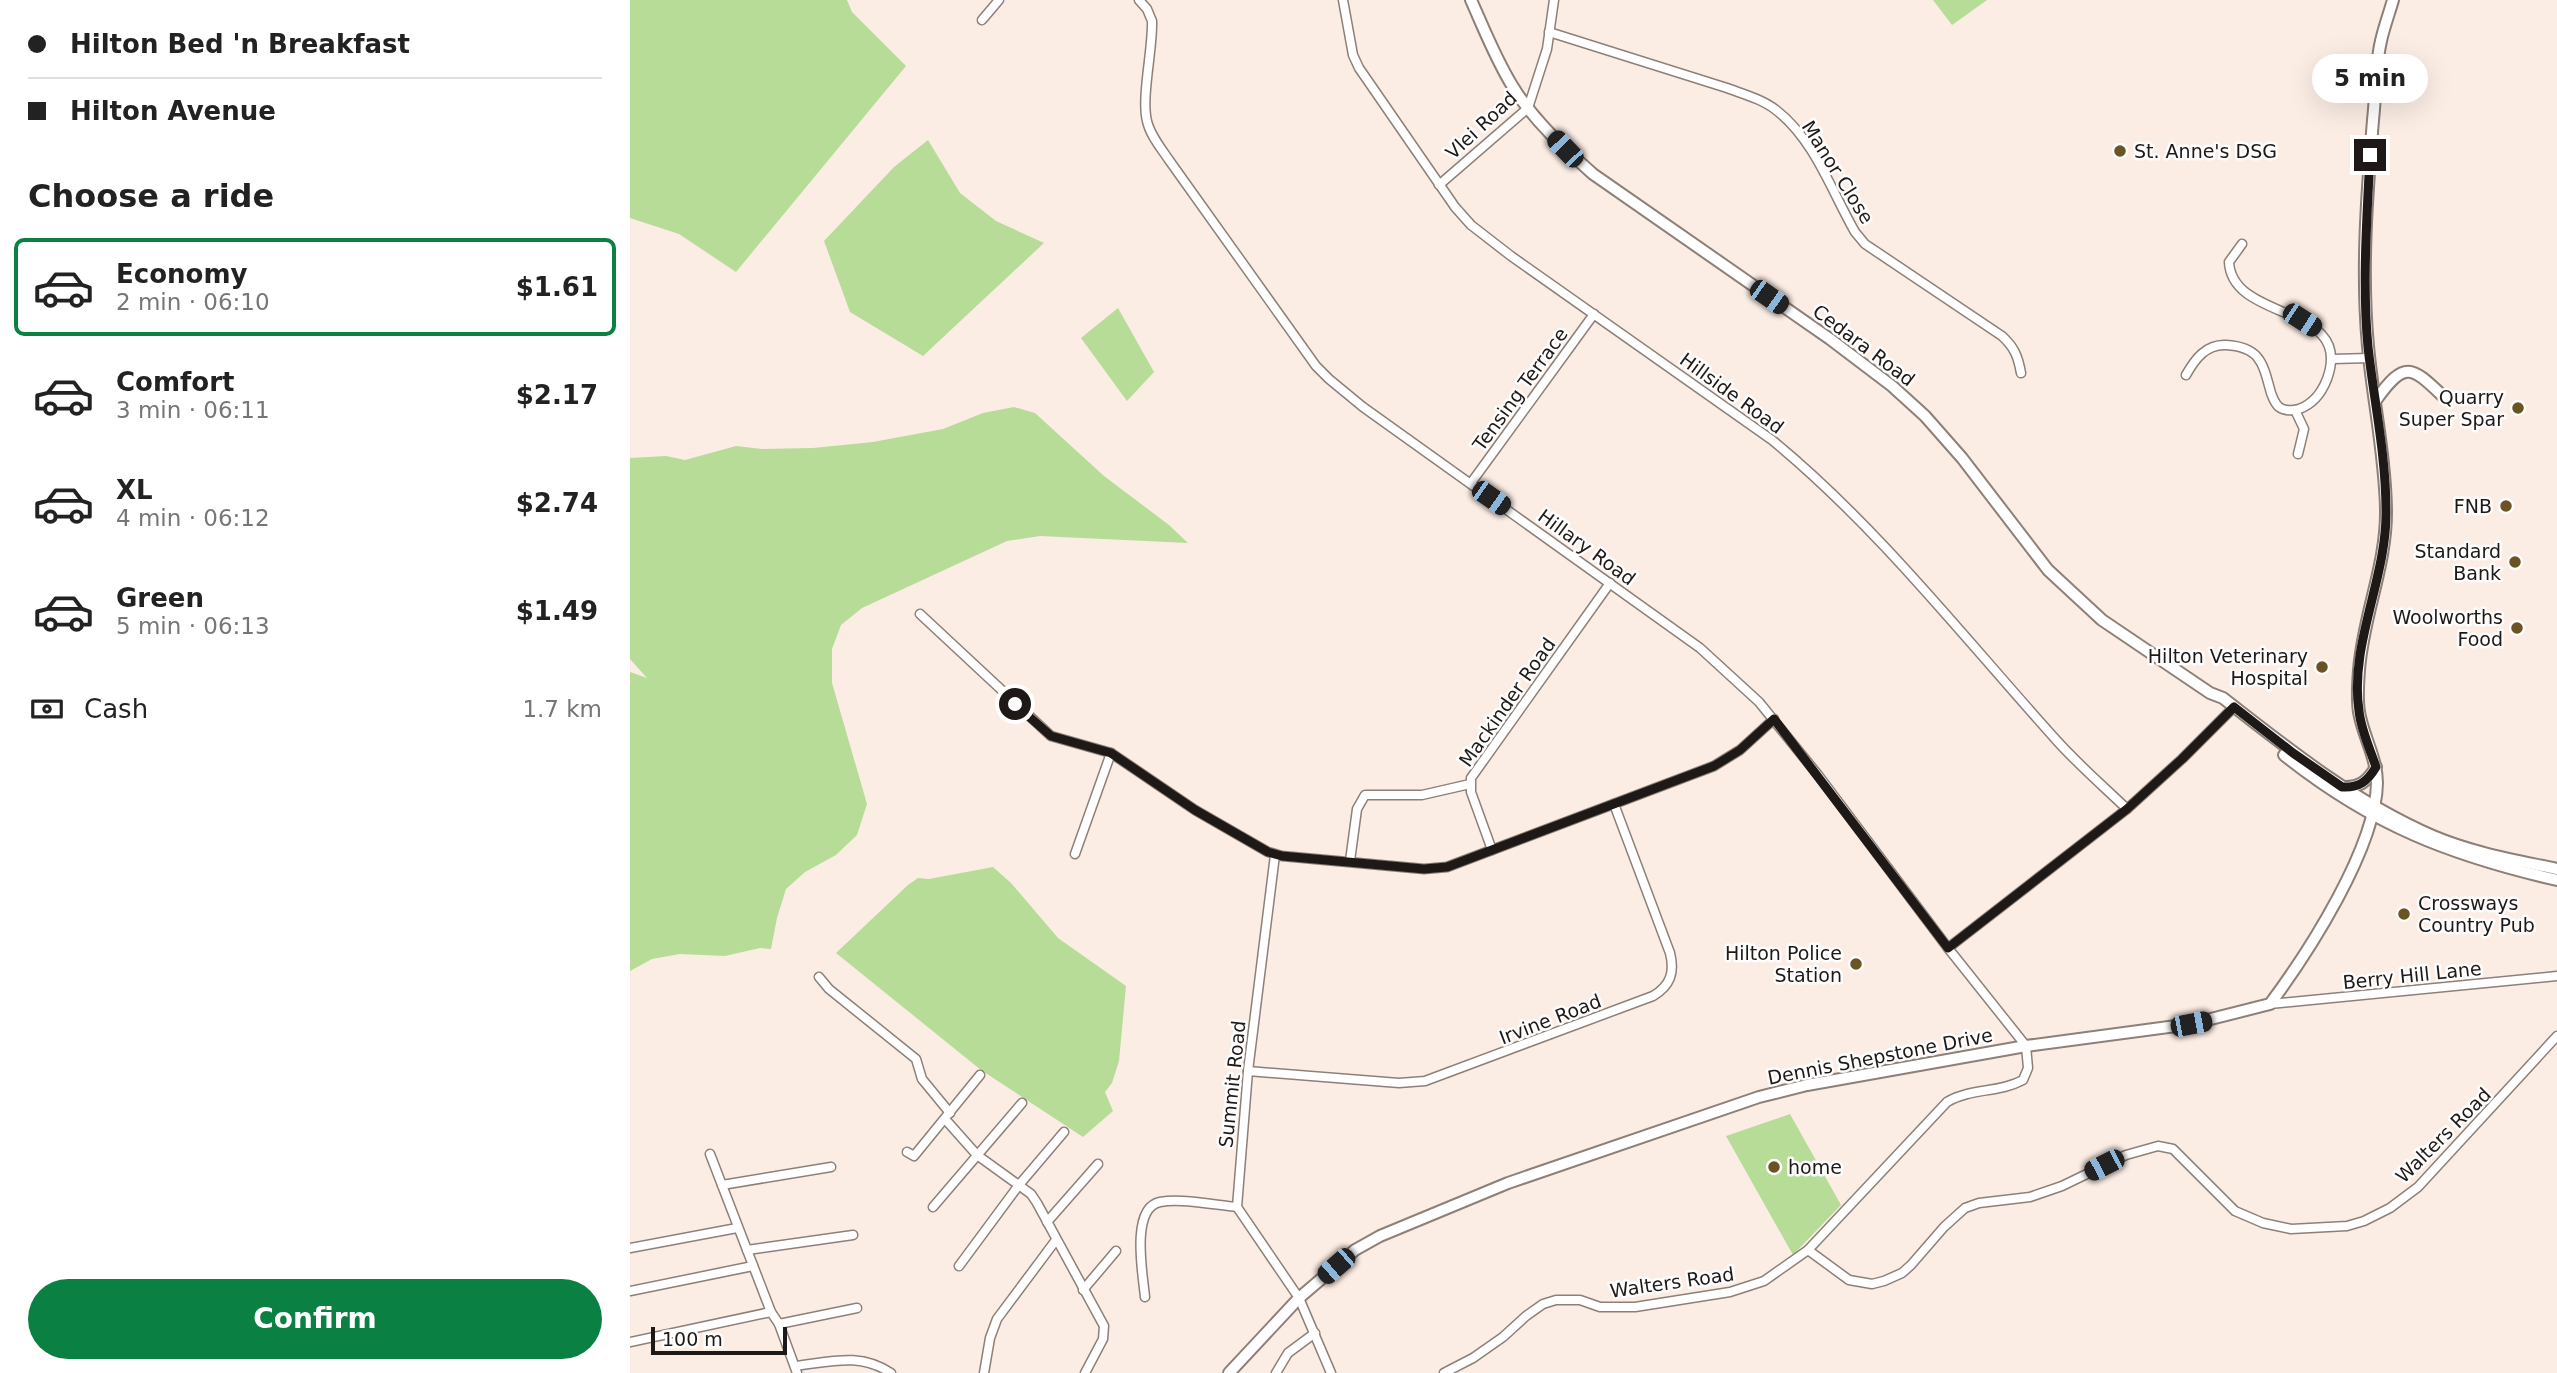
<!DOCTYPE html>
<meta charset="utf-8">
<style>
:root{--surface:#fff;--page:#f2f2f2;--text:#222;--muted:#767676;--line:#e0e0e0;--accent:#0b8043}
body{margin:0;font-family:"DejaVu Sans",sans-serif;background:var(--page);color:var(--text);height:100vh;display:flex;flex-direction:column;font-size:26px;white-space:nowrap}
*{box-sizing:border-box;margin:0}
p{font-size:23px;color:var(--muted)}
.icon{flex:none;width:38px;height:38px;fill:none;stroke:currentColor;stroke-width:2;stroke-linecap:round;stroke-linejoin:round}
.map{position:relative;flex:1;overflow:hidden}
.drawer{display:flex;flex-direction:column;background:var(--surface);width:630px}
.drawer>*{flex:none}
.guide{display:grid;align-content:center;height:154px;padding:0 28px;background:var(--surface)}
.scale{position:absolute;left:21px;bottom:18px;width:136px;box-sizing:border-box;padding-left:7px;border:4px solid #1e1916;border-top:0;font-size:19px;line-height:24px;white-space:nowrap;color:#1e1916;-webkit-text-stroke:5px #fdfdfd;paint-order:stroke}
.end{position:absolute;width:32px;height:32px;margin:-16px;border:9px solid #1e1916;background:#fff;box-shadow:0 0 0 4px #fff}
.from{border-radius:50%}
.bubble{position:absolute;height:49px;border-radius:24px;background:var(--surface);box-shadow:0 7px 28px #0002;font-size:23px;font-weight:700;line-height:49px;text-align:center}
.car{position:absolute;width:21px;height:42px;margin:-21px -10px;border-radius:9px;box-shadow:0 0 5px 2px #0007;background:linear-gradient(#222 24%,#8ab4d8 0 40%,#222 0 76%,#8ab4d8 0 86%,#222 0)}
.guide b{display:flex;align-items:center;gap:24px;height:66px;font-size:26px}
.guide b+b{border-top:2px solid var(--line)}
.guide i{width:18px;height:18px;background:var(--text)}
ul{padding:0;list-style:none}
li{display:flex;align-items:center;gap:21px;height:98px;margin:0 14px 10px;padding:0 14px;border:4px solid transparent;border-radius:10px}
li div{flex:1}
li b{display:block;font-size:26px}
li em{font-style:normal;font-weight:700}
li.current{border-color:var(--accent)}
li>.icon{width:63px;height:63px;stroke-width:1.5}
h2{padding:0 28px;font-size:32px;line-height:84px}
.pay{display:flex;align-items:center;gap:18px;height:77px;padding:0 28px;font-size:26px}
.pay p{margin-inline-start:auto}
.primary-button{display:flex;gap:14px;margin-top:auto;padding:14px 28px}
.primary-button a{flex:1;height:80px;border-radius:42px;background:var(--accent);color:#fff;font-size:28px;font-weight:700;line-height:80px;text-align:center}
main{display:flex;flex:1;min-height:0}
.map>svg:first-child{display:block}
.green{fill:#b6dc98}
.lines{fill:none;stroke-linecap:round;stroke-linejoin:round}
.street-casing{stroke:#8c8078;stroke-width:11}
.secondary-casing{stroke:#8c8078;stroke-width:14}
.street{stroke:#fff;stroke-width:8}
.secondary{stroke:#fff;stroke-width:10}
.route{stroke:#1e1916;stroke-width:9}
.poi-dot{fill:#6a5423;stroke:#fdfdfd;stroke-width:2.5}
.labels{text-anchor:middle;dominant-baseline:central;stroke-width:5;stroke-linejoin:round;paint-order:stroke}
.street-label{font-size:19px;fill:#1e1916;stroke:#fdfdfd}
.poi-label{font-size:19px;fill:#1e1916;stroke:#fdfdfd;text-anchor:end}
</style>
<main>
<section class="drawer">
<div class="guide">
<b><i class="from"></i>Hilton Bed 'n Breakfast</b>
<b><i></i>Hilton Avenue</b>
</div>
<h2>Choose a ride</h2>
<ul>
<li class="current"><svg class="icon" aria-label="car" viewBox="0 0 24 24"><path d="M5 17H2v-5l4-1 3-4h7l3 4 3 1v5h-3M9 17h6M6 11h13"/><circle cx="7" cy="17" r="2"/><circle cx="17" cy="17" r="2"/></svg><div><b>Economy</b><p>2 min · 06:10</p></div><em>$1.61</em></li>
<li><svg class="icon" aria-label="car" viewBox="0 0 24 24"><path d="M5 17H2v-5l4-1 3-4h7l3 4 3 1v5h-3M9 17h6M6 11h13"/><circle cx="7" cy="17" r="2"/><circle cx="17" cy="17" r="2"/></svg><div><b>Comfort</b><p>3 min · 06:11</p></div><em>$2.17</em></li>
<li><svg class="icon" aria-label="car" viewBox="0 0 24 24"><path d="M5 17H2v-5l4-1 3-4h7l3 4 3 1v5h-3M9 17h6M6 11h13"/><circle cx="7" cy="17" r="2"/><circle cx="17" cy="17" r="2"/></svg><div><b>XL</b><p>4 min · 06:12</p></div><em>$2.74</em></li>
<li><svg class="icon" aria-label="car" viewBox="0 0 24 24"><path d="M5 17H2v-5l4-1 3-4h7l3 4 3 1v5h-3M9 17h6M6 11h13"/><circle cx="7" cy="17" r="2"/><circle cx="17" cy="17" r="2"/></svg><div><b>Green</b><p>5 min · 06:13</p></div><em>$1.49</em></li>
</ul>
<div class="pay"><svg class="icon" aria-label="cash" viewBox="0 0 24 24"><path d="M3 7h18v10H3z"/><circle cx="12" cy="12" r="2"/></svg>Cash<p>1.7 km</p></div>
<div class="primary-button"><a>Confirm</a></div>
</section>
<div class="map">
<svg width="1927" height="1373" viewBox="0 0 1927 1373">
<rect width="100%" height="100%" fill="#fbede4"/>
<!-- green -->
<g class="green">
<polygon points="0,0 217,0 222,12 276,66 106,272 49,234 0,218"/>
<polygon points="1303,0 1357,0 1322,25"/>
<polygon points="298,140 330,193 366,221 414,243 293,356 220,312 194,241 264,167"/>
<polygon points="488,308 524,372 497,401 451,338"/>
<polygon points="384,407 405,413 474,476 539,525 558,543 410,536 377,541 232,608 211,625 202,649 202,683 237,804 227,835 206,855 175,872 156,889 147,918 141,949 130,948 95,956 50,954 22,959 0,971 0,672 17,678 0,659 0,458 36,456 55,460 106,446 132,449 183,448 243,442 313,429 353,413"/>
<polygon points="363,867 381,883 428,938 496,986 489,1061 482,1083 475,1092 483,1111 453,1137 351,1070 206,953 278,885 288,878 299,879"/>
<polygon points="1160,1114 1211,1205 1163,1255 1096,1136"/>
</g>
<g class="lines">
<!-- street casing -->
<g class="street-casing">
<g id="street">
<path d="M509 0 517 9 522 21C523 49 511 97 517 121 520 135 531 148 539 160L686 366 699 379 733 407 1070 648 1129 702 1188 775 1318 948 1396 1046 1398 1068 1393 1080C1369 1093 1340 1088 1317 1102L1178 1250 1134 1281 1100 1292 1005 1307H970L950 1300H926L913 1304 896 1316 873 1337 843 1358 814 1373"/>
<path d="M713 0 723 55 729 68 825 207 841 225 881 256 1142 440C1249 528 1335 639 1428 742 1450 766 1474 787 1497 809"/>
<polyline points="352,20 369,0"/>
<path d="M919 32 1097 88C1113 94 1132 99 1146 110 1184 139 1202 192 1225 232L1235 244 1372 336C1384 347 1388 356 1391 373"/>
<polyline points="809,185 898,108 917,49 924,0"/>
<polyline points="1702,359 1740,358"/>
<path d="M1556 375C1565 359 1576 344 1596 345 1631 347 1633 364 1641 393 1643 398 1645 404 1649 407 1654 411 1663 411 1669 409 1683 404 1692 392 1697 379 1725 303 1602 323 1599 262L1612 244"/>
<polyline points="1665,410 1674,429 1668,454"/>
<polyline points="841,483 964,314"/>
<polyline points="290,614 421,736 481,753 565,810 638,852 652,856 794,869 817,867 1084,766 1110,750 1144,719"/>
<polyline points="862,850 841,792 841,778 980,583"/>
<polyline points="445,854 481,753"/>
<polyline points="645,855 618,1071 607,1207 669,1298 701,1373"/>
<polyline points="720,861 727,809 735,795 792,795 840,784"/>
<polyline points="1318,948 1497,809 1552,759 1604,707"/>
<polyline points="189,977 199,989 286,1059 292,1079 320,1113"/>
<polyline points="1640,1004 1927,976"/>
<path d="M618 1071 769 1083 795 1081 1023 996C1040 986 1045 973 1040 953L984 804"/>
<polyline points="315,1119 347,1155 401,1194 407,1203 474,1326 473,1339 455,1373"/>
<polyline points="277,1152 284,1156 350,1075"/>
<polyline points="80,1154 141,1312 149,1324 167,1373"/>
<polyline points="92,1185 201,1167"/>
<polyline points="303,1207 392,1103"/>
<polyline points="417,1222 468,1164"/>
<polyline points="0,1248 107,1228"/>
<polyline points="117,1250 223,1235"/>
<polyline points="1178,1250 1219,1280 1242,1284 1254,1281 1272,1273 1281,1265 1314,1227 1335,1208 1349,1203 1400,1197 1432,1186 1496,1155 1528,1146 1543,1149 1605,1211 1633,1223 1661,1229 1717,1226 1734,1221 1760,1208 1788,1187 1927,1036"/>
<polyline points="329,1266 389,1185 434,1132"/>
<polyline points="453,1290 486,1251"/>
<polyline points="0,1291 123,1266"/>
<path d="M515 1297C513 1275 500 1208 530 1202 552 1198 585 1205 607 1207"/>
<polyline points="149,1324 227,1308"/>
<polyline points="0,1342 141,1312"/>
<path d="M165 1366C201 1362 229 1352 261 1373"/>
<polyline points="354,1373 360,1338 367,1319 426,1240"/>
<polyline points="646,1373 658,1353 685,1333"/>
</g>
</g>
<!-- secondary casing -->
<g class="secondary-casing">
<g id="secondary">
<path d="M841 0C854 29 866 60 883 87 904 121 934 148 963 174L1200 339 1262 386 1295 416 1332 458 1418 570 1472 620 1580 693 1593 698C1659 750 1725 802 1803 836 1843 853 1885 860 1927 869"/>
<path d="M1746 400C1776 358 1782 367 1816 399"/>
<path d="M1654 755C1742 825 1819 855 1927 880"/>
<path d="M1712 787C1729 788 1737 782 1746 767"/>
<path d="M599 1373 669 1298 725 1250 750 1236 878 1183 1129 1097 1177 1085 1396 1046 1561 1024 1640 1004C1678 953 1746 848 1747 783 1747 758 1733 736 1729 712 1727 699 1728 683 1729 670 1733 615 1757 565 1756 509 1755 454 1743 401 1738 346 1731 271 1737 194 1743 120 1746 94 1745 66 1751 41 1754 27 1759 14 1763 0"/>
</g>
</g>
<!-- street -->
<use href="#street" class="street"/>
<!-- secondary -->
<use href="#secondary" class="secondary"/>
</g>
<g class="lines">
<!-- route -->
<path class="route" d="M385 704 421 736 481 753 565 810 638 852 652 856 794 869 817 867 833 861 1084 766 1110 750 1144 719 1318 948 1497 809 1552 759 1604 707 1663 753 1712 787C1729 788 1737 782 1746 767 1740 749 1731 730 1729 711 1719 645 1757 578 1756 511 1756 455 1744 401 1738 347 1732 283 1737 218 1740 155"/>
</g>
<!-- markers -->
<g class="poi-dot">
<circle cx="1490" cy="151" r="7"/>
<circle cx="1888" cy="408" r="7"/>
<circle cx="1876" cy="506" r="7"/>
<circle cx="1885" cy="562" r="7"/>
<circle cx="1887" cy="628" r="7"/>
<circle cx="1692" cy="667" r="7"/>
<circle cx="1774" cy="914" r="7"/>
<circle cx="1226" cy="964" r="7"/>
<circle cx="1144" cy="1167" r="7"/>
</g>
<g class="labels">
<!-- street labels -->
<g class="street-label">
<text transform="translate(851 125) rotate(-43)">Vlei Road</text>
<text transform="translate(1208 172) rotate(58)">Manor Close</text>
<text transform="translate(1234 345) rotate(37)">Cedara Road</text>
<text transform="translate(890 389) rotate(-54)">Tensing Terrace</text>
<text transform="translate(1102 393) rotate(36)">Hillside Road</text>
<text transform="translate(957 547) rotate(36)">Hillary Road</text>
<text transform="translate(877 702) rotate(-55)">Mackinder Road</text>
<text transform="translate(1782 975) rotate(-6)">Berry Hill Lane</text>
<text transform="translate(920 1019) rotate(-21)">Irvine Road</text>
<text transform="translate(1250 1056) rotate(-11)">Dennis Shepstone Drive</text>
<text transform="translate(602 1084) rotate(-84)">Summit Road</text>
<text transform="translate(1813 1135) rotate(-45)">Walters Road</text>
<text transform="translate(1042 1282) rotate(-8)">Walters Road</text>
</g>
<!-- poi labels -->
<g class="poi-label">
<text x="1504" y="151" text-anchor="start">St. Anne's DSG</text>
<text x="1874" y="397">Quarry<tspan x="1874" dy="22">Super Spar</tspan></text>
<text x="1862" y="506">FNB</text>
<text x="1871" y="551">Standard<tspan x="1871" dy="22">Bank</tspan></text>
<text x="1873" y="617">Woolworths<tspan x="1873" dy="22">Food</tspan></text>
<text x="1678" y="656">Hilton Veterinary<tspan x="1678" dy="22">Hospital</tspan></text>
<text x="1788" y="903" text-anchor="start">Crossways<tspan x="1788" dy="22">Country Pub</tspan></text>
<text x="1212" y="953">Hilton Police<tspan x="1212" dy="22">Station</tspan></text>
<text x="1158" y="1167" text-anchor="start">home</text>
</g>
</g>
</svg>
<div class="scale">100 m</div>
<i class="end from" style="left:385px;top:704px"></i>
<i class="end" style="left:1740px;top:155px"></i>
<div class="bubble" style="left:1682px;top:54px;width:116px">5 min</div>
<i class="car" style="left:935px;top:149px;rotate:316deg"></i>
<i class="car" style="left:1139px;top:297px;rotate:125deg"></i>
<i class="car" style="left:1672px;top:320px;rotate:123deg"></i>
<i class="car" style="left:861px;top:498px;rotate:125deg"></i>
<i class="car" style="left:1561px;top:1024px;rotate:79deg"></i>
<i class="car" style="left:1474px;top:1165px;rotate:243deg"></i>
<i class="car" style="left:706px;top:1266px;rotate:229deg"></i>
</div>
</main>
